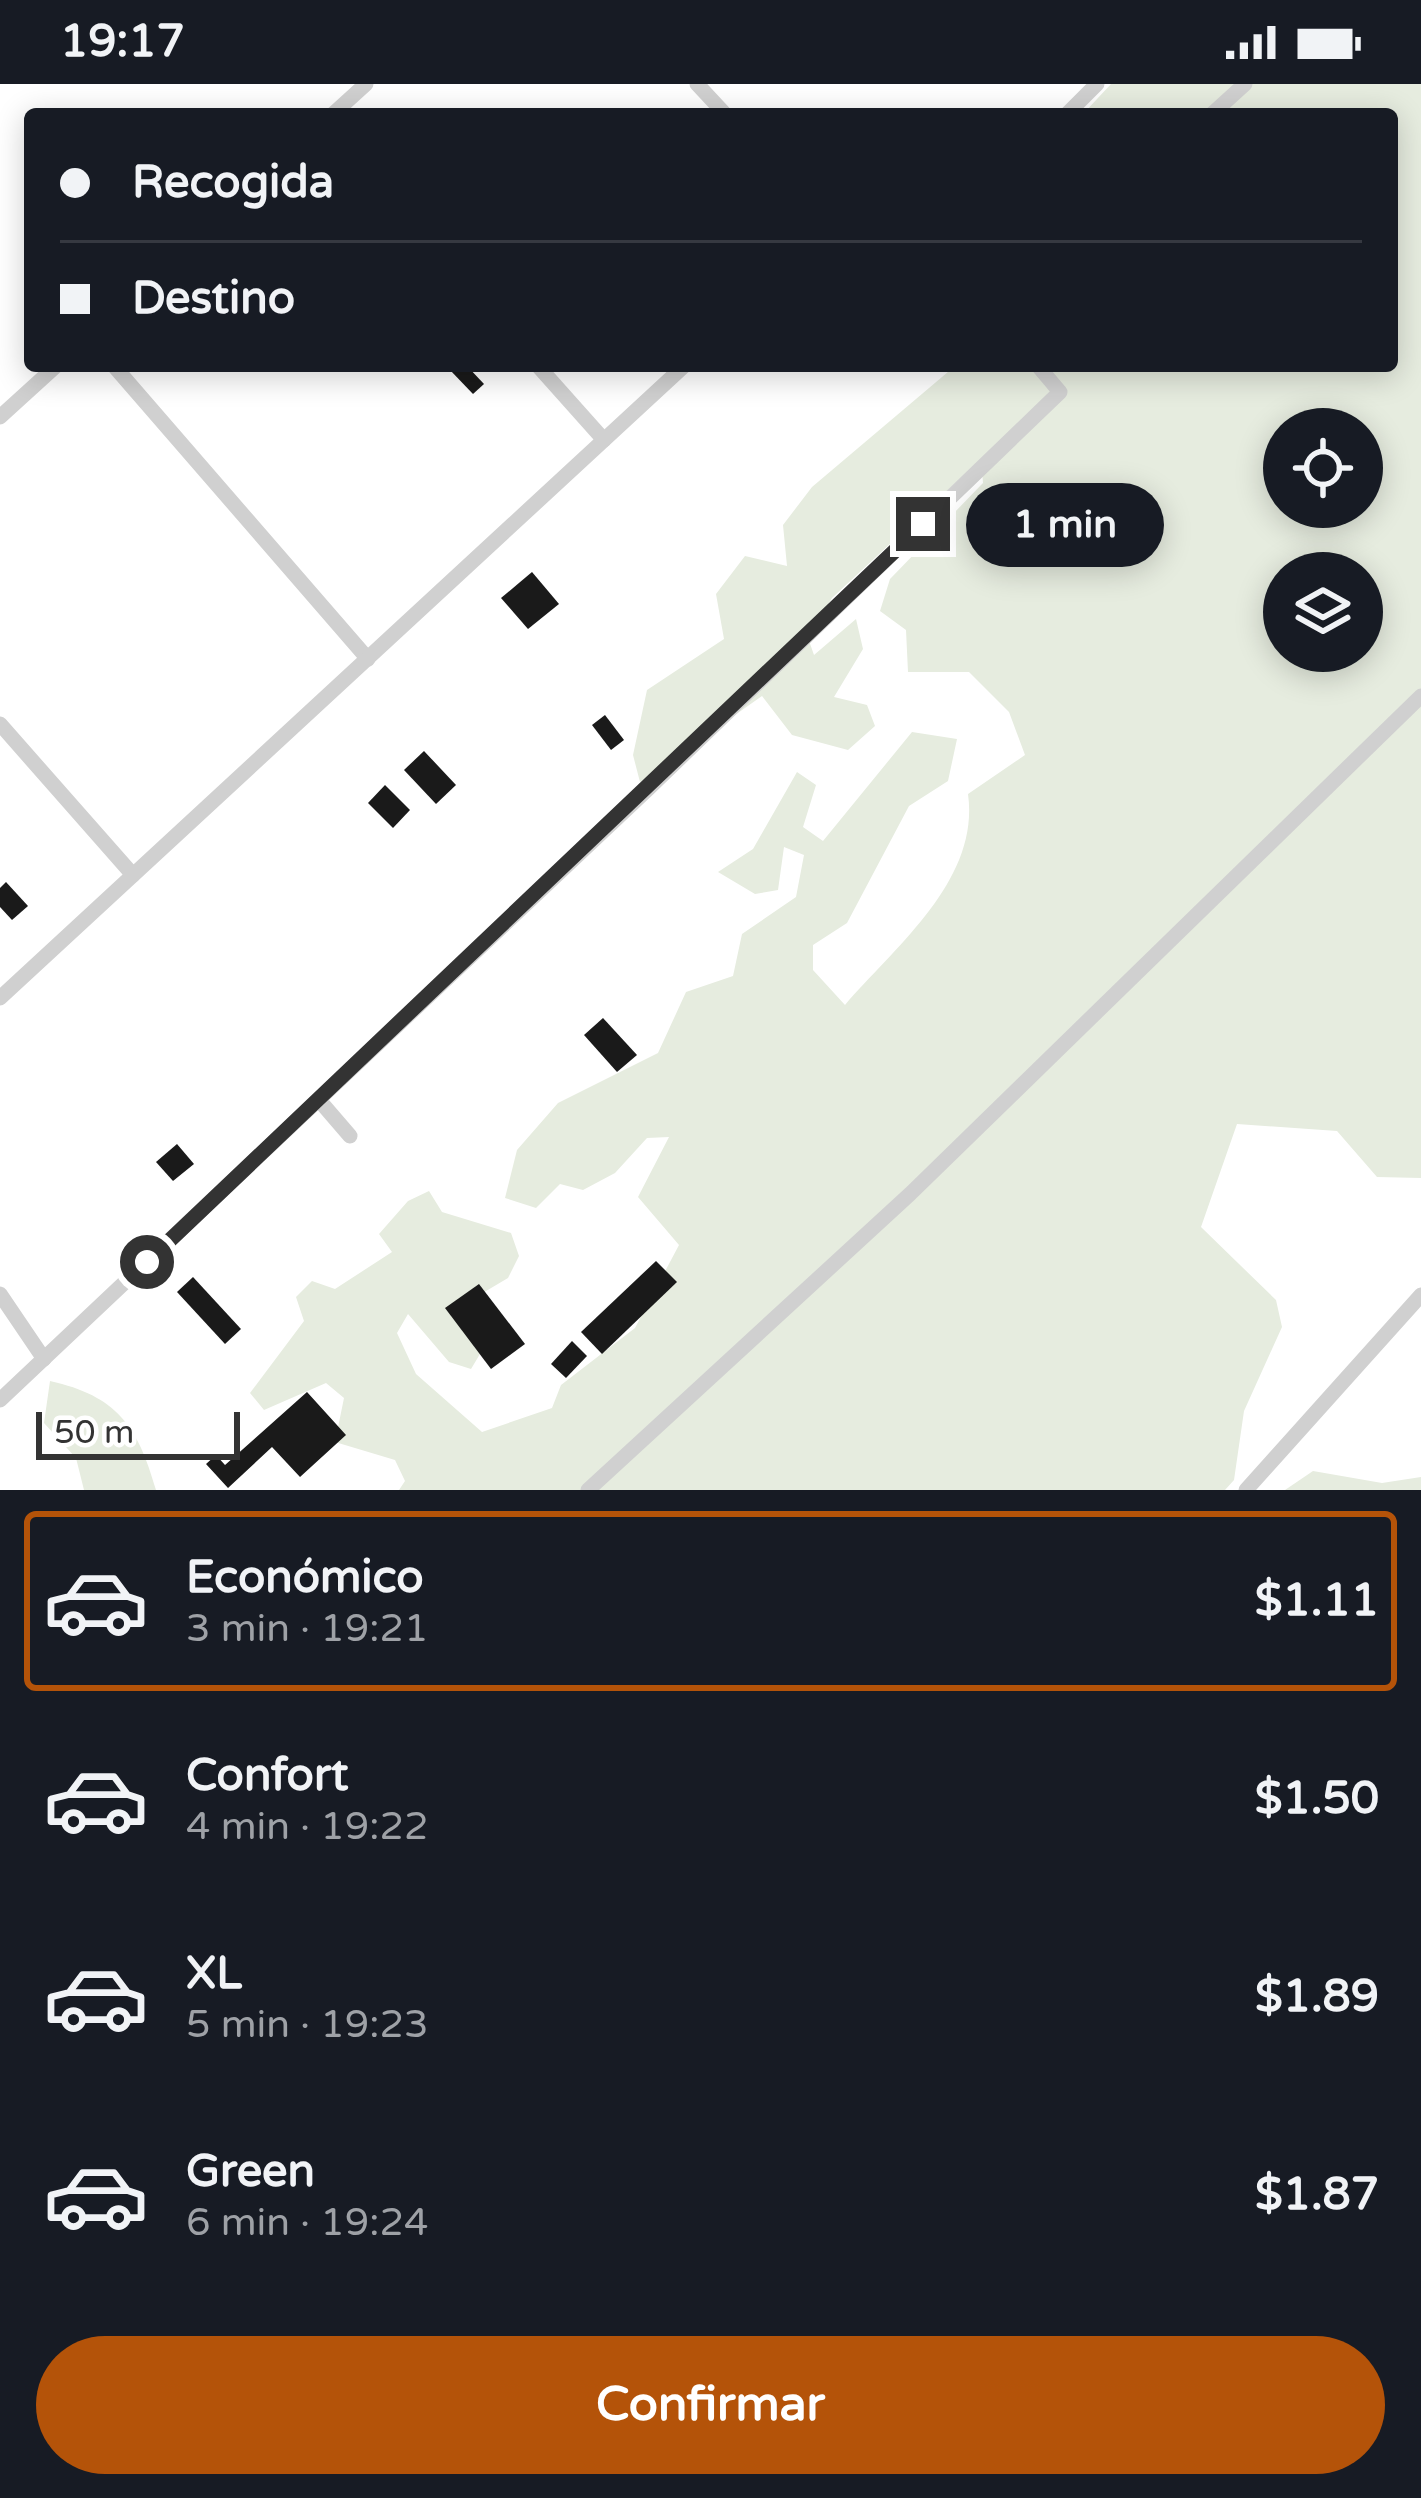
<!DOCTYPE html>
<html lang="es">
<meta charset="utf-8">
<style>
:root{--surface:#171b24;--page:#242831;--text:#f1f3f6;--muted:#9ea1a6;--line:#363941;--accent:#b45309}
body{margin:0;font-family:"Varela Round",sans-serif;background:var(--page);color:var(--text);height:100vh;display:flex;flex-direction:column;font-size:45px;white-space:nowrap}
*{box-sizing:border-box;margin:0}
p{font-size:39px;color:var(--muted)}
.icon{flex:none;width:66px;height:66px;fill:none;stroke:currentColor;stroke-width:2;stroke-linecap:round;stroke-linejoin:round}
.map{position:relative;height:1406px;overflow:hidden}
.panel{display:flex;flex-direction:column;background:var(--surface);flex:1}
.panel>*{flex:none}
.top-card{position:absolute;left:24px;top:24px;width:1374px;height:264px;border-radius:12px;box-shadow:0 6px 30px #0003;display:grid;align-content:center;height:264px;padding:0 36px;background:var(--surface)}
.fabs{position:absolute;left:1263px;top:324px;display:grid;gap:24px}
.fabs a{display:grid;place-items:center;width:120px;height:120px;border-radius:50%;background:var(--surface);box-shadow:0 6px 30px #0003;font-size:60px}
.scale{position:absolute;left:36px;bottom:30px;width:204px;box-sizing:border-box;padding-left:12px;border:6px solid #333;border-top:0;font-size:33px;line-height:42px;white-space:nowrap;color:#333;-webkit-text-stroke:9px #fff;paint-order:stroke}
.end{position:absolute;width:54px;height:54px;margin:-27px;border:15px solid #333;background:#fff;box-shadow:0 0 0 6px #fff}
.from{border-radius:50%}
.bubble{position:absolute;height:84px;border-radius:42px;background:var(--surface);box-shadow:0 6px 30px #0003;font-size:39px;font-weight:800;line-height:84px;text-align:center}
.top-card b{display:flex;align-items:center;gap:42px;height:114px;font-size:45px}
.top-card b+b{border-top:3px solid var(--line)}
.top-card i{width:30px;height:30px;background:var(--text)}
ul{padding:21px 0 0;list-style:none}
li{display:flex;align-items:center;gap:36px;height:180px;margin:0 24px 18px;padding:0 12px;border:6px solid transparent;border-radius:12px}
li div{flex:1}
li b{display:block;font-size:45px}
li em{font-style:normal;font-weight:800}
li.selected{border-color:var(--accent)}
li>.icon{width:108px;height:108px;stroke-width:1.5}
.cta{display:flex;gap:24px;margin-top:auto;padding:24px 36px}
.cta a{flex:1;height:138px;border-radius:72px;background:var(--accent);color:#fff;font-size:48px;font-weight:800;line-height:138px;text-align:center}
.status{display:flex;justify-content:space-between;align-items:center;height:84px;padding:0 60px;background:var(--surface);direction:ltr}
.status svg{height:33px;fill:currentColor}
.map>svg:first-child{display:block}
.green{fill:#e6ecdf;fill-rule:evenodd}
.building{fill:#1a1a1a}
.lines{fill:none;stroke-linecap:round;stroke-linejoin:round}
.lane{stroke:#d0d0d0;stroke-width:15}
.route{stroke:#333;stroke-width:15}
</style>
<div class="status"><b>19:17</b><svg viewBox="0 0 49 12"><path d="M0 12V9h3v3zM5 12V6h3v6zM10 12V3h3v9zM15 12V0h3v12zM26 1h20v11H26zM47 4h2v5h-2z"/></svg></div>
<div class="map">
<svg width="1421" height="1406" viewBox="0 0 1421 1406">
<rect width="100%" height="100%" fill="#fff"/>
<!-- green -->
<g class="green">
<path d="M1111 0H1421V1094L1377 1093 1337 1047 1237 1040 1201 1143 1276 1216 1282 1243 1244 1327 1234 1396 1225 1406H399L405 1397 395 1376 335 1358 344 1314 326 1299 264 1326 250 1309 304 1237 296 1213 312 1197 335 1205 392 1168 379 1150 408 1117 429 1107 442 1128 511 1149 519 1172 508 1194 454 1226 483 1265 471 1285 449 1278 408 1230 397 1249 416 1290 482 1348 552 1324 561 1301 635 1244 679 1161 638 1113 669 1053 647 1054 615 1089 583 1106 560 1100 536 1124 505 1114 517 1066 558 1019 658 969 686 908 733 892 742 850 796 813 804 771 784 763 778 806 755 810 718 788 753 765 797 688 816 701 803 743 823 757 912 648 957 655 948 697 909 722 847 839 813 861V886L845 921C896 862 980 796 968 710L1025 671 1009 628 969 588H908L906 546 880 527 890 495 983 399 981 375 832 514 808 554 814 571 856 535 863 565 834 613 867 621 875 642 848 666 792 651 762 612 640 698 633 671 647 606 724 555 716 510 745 472 787 482 783 441 812 403 955 282H1392V30H1083ZM1284 345H1362V423H1284ZM1284 489H1362V567H1284Z"/>
<path d="M50 1297C117 1312 138 1342 156 1406H84L76 1374 44 1339Z"/>
<polygon points="1313,1387 1382,1399 1421,1393 1421,1406 1285,1406"/>
</g>
<!-- building -->
<g class="building">
<polygon points="455,282 467,282 484,300 473,310 450,286"/>
<polygon points="532,488 559,520 528,545 501,514"/>
<polygon points="605,631 624,656 611,666 592,641"/>
<polygon points="424,667 456,701 436,720 404,686"/>
<polygon points="385,701 410,726 393,744 368,719"/>
<polygon points="6,798 28,822 12,836 0,823 0,804"/>
<polygon points="603,934 637,971 617,988 584,951"/>
<polygon points="177,1060 194,1080 173,1097 156,1078"/>
<polygon points="656,1177 677,1198 602,1270 581,1248"/>
<polygon points="193,1193 241,1245 225,1260 177,1208"/>
<polygon points="479,1200 525,1260 491,1285 445,1224"/>
<polygon points="572,1257 587,1272 566,1294 551,1280"/>
<polygon points="307,1308 346,1351 300,1393 272,1363 228,1404 206,1380 216,1371 225,1381"/>
</g>
<g class="lines">
<!-- lane -->
<g class="lane">
<polyline points="697,0 725,30"/>
<polyline points="333,30 366,0"/>
<polyline points="1067,30 1097,0"/>
<polyline points="1212,30 1245,0"/>
<polyline points="114,282 368,575"/>
<polyline points="538,282 604,356"/>
<polyline points="0,333 56,282"/>
<polyline points="0,640 133,791"/>
<polyline points="0,914 684,282"/>
<polyline points="319,1016 350,1052"/>
<polyline points="0,1210 44,1275"/>
<polyline points="0,1316 649,704 1060,308 1038,282"/>
<polyline points="588,1406 910,1110 1421,612"/>
<polyline points="1246,1406 1421,1211"/>
</g>
</g>
<g class="lines">
<!-- route -->
<polyline class="route" points="147,1178 923,440"/>
</g>
</svg>
<div class="fabs">
<a><svg class="icon" aria-label="locate" viewBox="0 0 24 24"><circle cx="12" cy="12" r="6"/><path d="M12 2v4M12 18v4M2 12h4M18 12h4"/></svg></a>
<a><svg class="icon" aria-label="layers" viewBox="0 0 24 24"><path d="M12 4l9 5-9 5-9-5zM3 14l9 5 9-5"/></svg></a>
</div>
<div class="scale">50 m</div>
<i class="end from" style="left:147px;top:1178px"></i>
<i class="end" style="left:923px;top:440px"></i>
<div class="bubble" style="left:966px;top:399px;width:198px">1 min</div>
<div class="top-card">
<b><i class="from"></i>Recogida</b>
<b><i></i>Destino</b>
</div>
</div>
<section class="panel">
<ul>
<li class="selected"><svg class="icon" aria-label="car" viewBox="0 0 24 24"><path d="M5 17H2v-5l4-1 3-4h7l3 4 3 1v5h-3M9 17h6M6 11h13"/><circle cx="7" cy="17" r="2"/><circle cx="17" cy="17" r="2"/></svg><div><b>Económico</b><p>3 min · 19:21</p></div><em>$1.11</em></li>
<li><svg class="icon" aria-label="car" viewBox="0 0 24 24"><path d="M5 17H2v-5l4-1 3-4h7l3 4 3 1v5h-3M9 17h6M6 11h13"/><circle cx="7" cy="17" r="2"/><circle cx="17" cy="17" r="2"/></svg><div><b>Confort</b><p>4 min · 19:22</p></div><em>$1.50</em></li>
<li><svg class="icon" aria-label="car" viewBox="0 0 24 24"><path d="M5 17H2v-5l4-1 3-4h7l3 4 3 1v5h-3M9 17h6M6 11h13"/><circle cx="7" cy="17" r="2"/><circle cx="17" cy="17" r="2"/></svg><div><b>XL</b><p>5 min · 19:23</p></div><em>$1.89</em></li>
<li><svg class="icon" aria-label="car" viewBox="0 0 24 24"><path d="M5 17H2v-5l4-1 3-4h7l3 4 3 1v5h-3M9 17h6M6 11h13"/><circle cx="7" cy="17" r="2"/><circle cx="17" cy="17" r="2"/></svg><div><b>Green</b><p>6 min · 19:24</p></div><em>$1.87</em></li>
</ul>
<div class="cta"><a>Confirmar</a></div>
</section>
